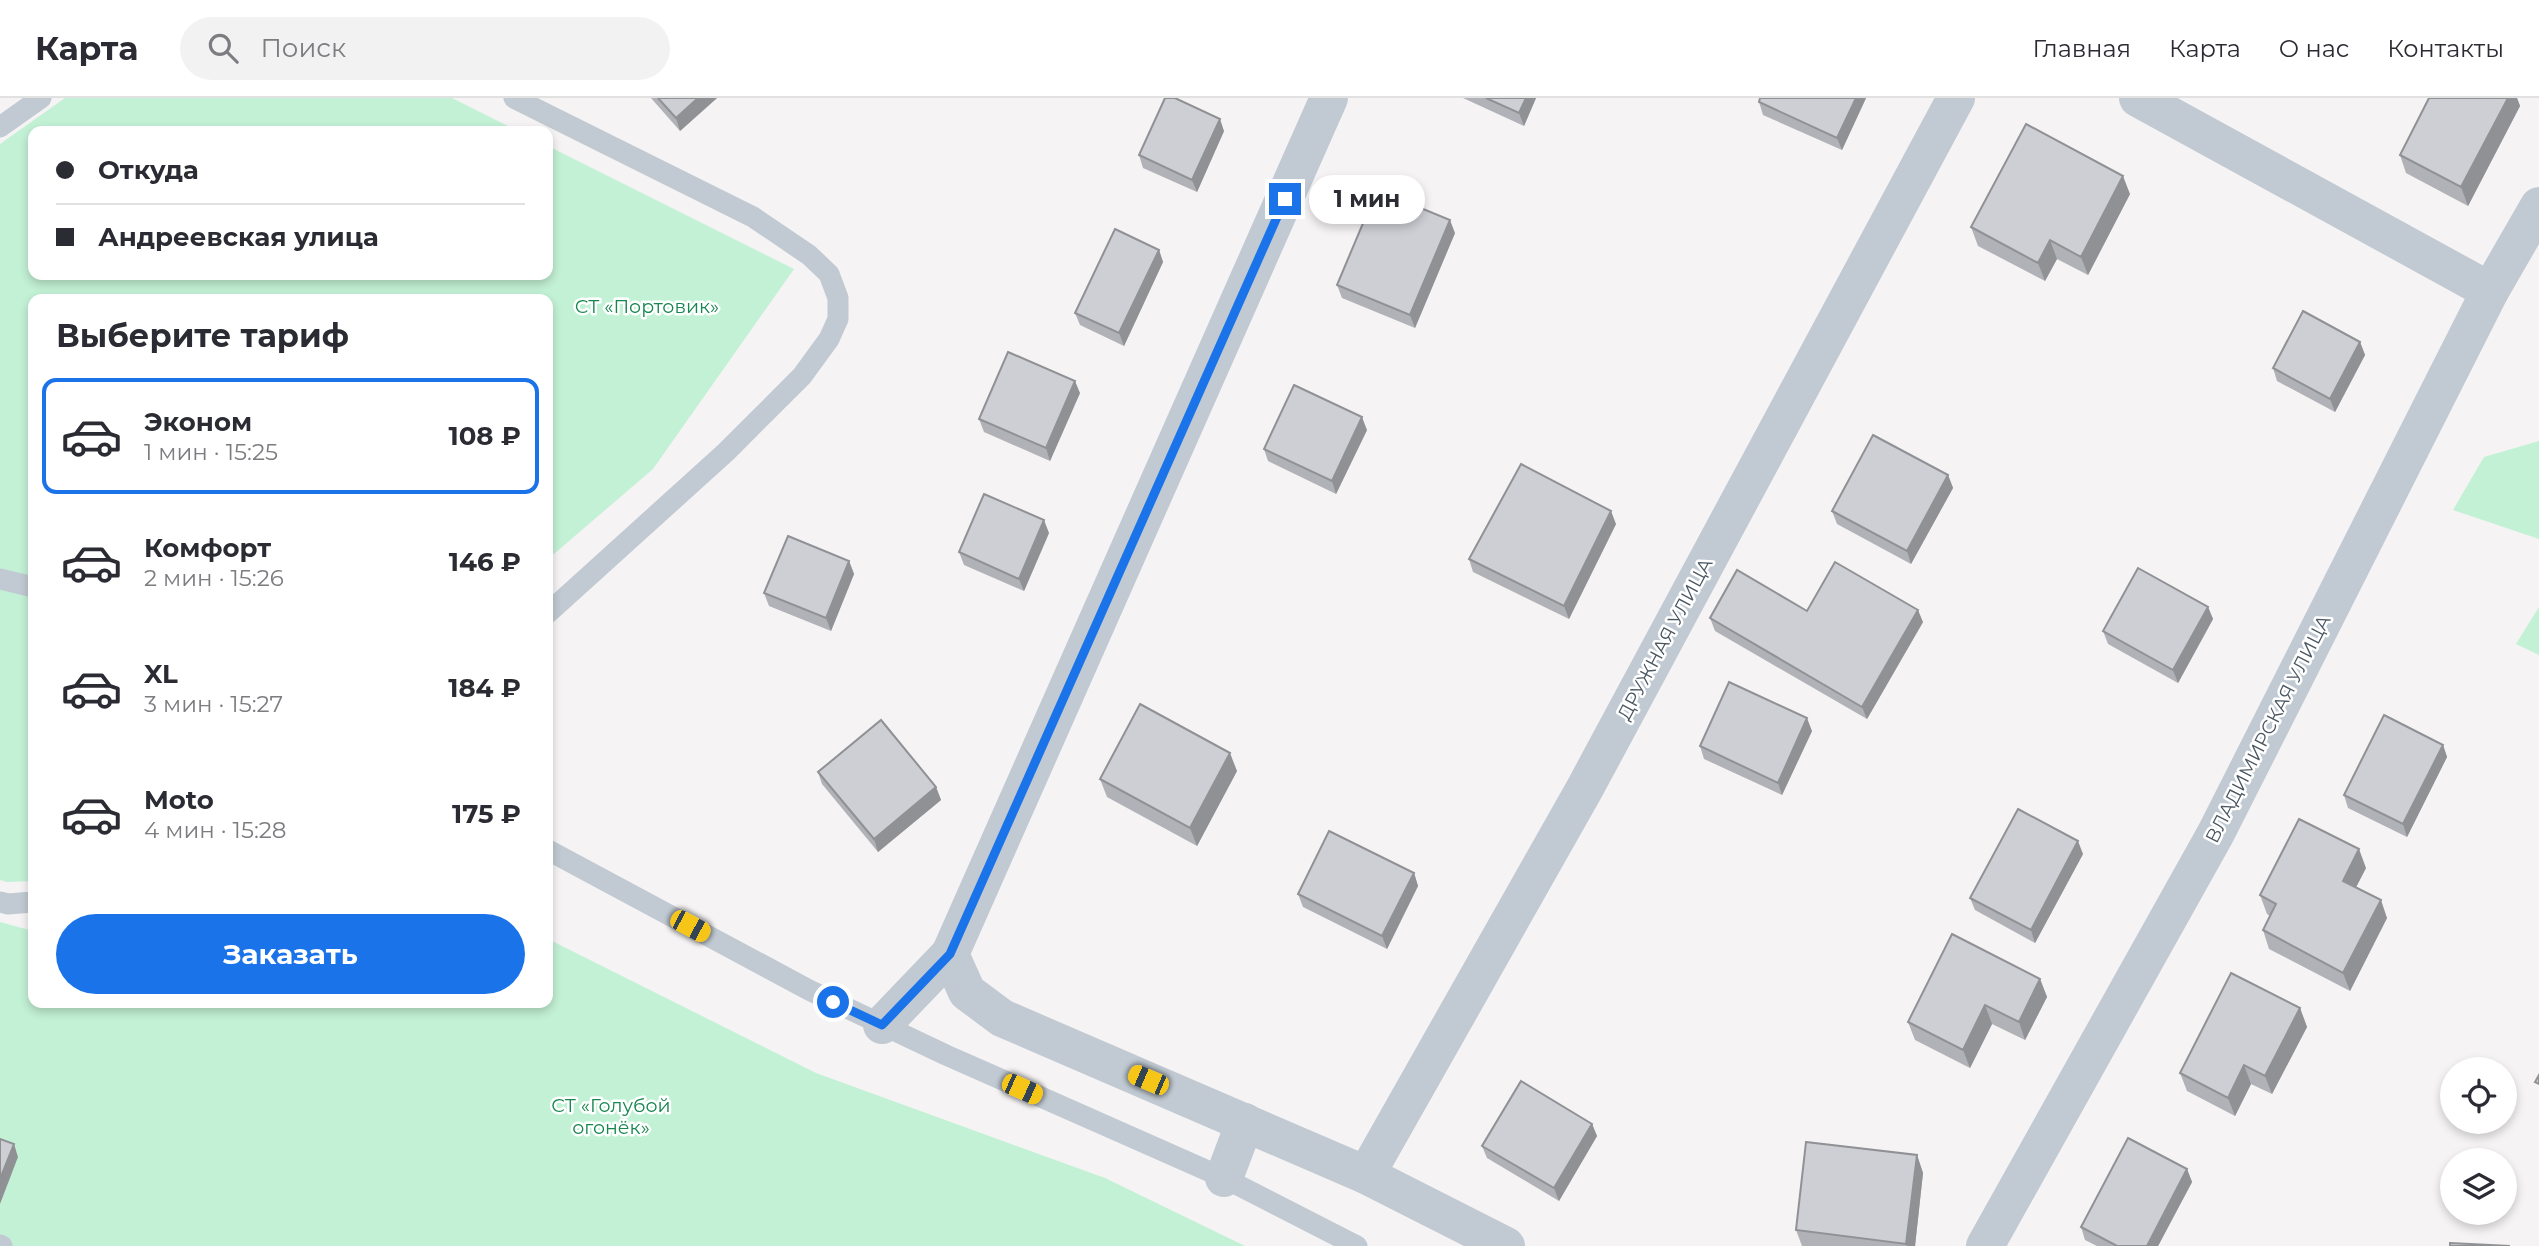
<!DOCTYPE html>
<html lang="ru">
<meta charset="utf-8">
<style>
:root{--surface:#fff;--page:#f2f2f3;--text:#2b2b33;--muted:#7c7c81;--line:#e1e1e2;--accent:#1a73e8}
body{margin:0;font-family:Montserrat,sans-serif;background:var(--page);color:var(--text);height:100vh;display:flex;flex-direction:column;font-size:26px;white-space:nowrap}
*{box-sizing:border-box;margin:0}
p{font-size:23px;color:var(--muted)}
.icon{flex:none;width:38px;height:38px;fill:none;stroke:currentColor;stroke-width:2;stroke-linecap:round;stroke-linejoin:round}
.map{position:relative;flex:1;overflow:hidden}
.side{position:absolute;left:28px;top:196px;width:525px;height:714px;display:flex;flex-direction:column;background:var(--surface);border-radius:14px;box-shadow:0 4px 10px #0003}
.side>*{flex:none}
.banner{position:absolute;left:28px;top:28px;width:525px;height:154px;border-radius:14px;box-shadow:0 4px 10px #0003;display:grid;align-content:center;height:154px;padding:0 28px;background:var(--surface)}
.controls{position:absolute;left:2440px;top:959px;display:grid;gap:14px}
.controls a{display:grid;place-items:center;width:77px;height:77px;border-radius:50%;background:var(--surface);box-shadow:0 4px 10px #0003;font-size:35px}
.end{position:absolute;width:32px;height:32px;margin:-16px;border:9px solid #1a73e8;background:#fff;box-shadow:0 0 0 4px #fff}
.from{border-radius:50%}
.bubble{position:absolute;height:49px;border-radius:24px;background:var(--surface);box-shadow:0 4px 10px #0003;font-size:23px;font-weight:700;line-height:49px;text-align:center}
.car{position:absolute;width:21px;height:42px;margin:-21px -10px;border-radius:9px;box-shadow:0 0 5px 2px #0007;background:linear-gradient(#f5c518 24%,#345 0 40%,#f5c518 0 76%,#345 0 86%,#f5c518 0)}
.banner b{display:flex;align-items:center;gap:24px;height:66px;font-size:26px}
.banner b+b{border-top:2px solid var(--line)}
.banner i{width:18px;height:18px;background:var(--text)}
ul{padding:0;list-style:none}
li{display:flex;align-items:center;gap:21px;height:116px;margin:0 14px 10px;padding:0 14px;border:4px solid transparent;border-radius:14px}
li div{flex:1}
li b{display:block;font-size:26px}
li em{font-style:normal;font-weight:700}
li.selected{border-color:var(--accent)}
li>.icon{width:63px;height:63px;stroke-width:1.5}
h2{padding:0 28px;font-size:32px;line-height:84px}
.cta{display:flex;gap:14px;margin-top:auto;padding:14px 28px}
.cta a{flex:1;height:80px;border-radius:42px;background:var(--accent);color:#fff;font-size:28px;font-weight:700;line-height:80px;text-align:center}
header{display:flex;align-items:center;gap:42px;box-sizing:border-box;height:98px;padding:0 35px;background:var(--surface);border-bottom:2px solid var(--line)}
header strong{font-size:33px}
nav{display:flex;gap:38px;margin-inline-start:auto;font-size:24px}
.search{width:490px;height:63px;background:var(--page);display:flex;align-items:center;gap:18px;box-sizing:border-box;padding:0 24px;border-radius:38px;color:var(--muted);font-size:26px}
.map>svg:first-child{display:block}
.green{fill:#c3f1d5}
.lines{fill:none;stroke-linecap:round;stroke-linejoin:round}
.lane{stroke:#c1cad2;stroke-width:21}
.street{stroke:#c1cad2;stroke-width:38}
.wall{fill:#b0b2b7}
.shaded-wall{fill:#909195}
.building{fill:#cdcfd5;stroke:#909195;stroke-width:2}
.route{stroke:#1a73e8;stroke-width:9}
.labels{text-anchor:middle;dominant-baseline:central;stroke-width:5;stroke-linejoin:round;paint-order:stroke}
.park-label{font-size:19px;fill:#17864f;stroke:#fff}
.street-label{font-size:19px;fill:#4a5661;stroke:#fff}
</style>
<header>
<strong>Карта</strong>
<div class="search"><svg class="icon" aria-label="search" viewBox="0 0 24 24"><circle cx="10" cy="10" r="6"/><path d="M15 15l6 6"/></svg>Поиск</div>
<nav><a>Главная</a><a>Карта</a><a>О нас</a><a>Контакты</a></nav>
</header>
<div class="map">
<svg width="2539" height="1148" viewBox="0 0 2539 1148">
<rect width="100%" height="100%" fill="#f5f3f3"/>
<!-- green -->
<g class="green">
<polygon points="65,0 452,0 518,33 33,33 33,177 548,177 548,48 794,171 653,371 548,461 548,201 33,201 33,783 7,784 0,782 0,46"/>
<polygon points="2539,343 2539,441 2453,412 2484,359"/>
<polygon points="2539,509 2539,557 2516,546"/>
<polygon points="0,824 33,833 33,905 548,905 548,841 816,975 1105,1080 1245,1148 0,1148"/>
</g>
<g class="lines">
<!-- lane -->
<g class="lane">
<polyline points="514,0 753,119 809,157 829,176 838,200 838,221 829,241 802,278 726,354 548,515"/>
<polyline points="0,29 41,0"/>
<polyline points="0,481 33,489"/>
<polyline points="548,752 809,892 946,957 1224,1080 1357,1148"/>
<polyline points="0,804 8,806 33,804"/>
<polyline points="0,1147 2,1148"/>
</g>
<!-- street -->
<g class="street">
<polyline points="2138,0 2490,193"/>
<polyline points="950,856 967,894 1002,920 1366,1077 1506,1148"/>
<polyline points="882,927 950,856 1329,0"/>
<polyline points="1366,1077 1585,690 1956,0"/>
<polyline points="1224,1080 1245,1024"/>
<polyline points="1985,1148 2216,735 2490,193 2539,108"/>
</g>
</g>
<!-- wall -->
<g class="wall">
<polygon points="651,0 717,0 680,33"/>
<polygon points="1463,0 1536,0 1524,28"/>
<polygon points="1866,0 1842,52 1763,17 1759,4"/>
<polygon points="2429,0 2517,0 2520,8 2468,108 2406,75 2400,57"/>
<polygon points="1224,33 1197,94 1143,70 1139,57"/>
<polygon points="2130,96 2088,177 2057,161 2045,183 1978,148 1971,129"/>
<polygon points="1455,135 1415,230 1342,200 1337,187"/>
<polygon points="1159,152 1163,164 1124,248 1080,227 1075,215"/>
<polygon points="2360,244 2365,257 2335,314 2277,283 2273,270"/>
<polygon points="1080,295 1050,363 984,334 979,321"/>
<polygon points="1367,332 1336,396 1268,363 1264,351"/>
<polygon points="1948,377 1953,390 1911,466 1837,426 1832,413"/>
<polygon points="1616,426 1569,521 1473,474 1469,461"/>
<polygon points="1049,435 1024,493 964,467 959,454"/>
<polygon points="849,463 854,476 831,533 769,508 764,495"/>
<polygon points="2208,509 2213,521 2178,585 2108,546 2103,533"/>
<polygon points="1807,513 1923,524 1867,621 1715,533 1710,520"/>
<polygon points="1812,633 1782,697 1704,661 1700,648"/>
<polygon points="2443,647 2447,659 2407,739 2348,710 2344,697"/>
<polygon points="1237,673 1197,748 1107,699 1100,681"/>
<polygon points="818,674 936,689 941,702 878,754 822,686"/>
<polygon points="2083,756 2035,845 1975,812 1970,800"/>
<polygon points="2366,770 2356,789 2387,820 2350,893 2269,851 2263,832 2270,818 2267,816 2260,797"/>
<polygon points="1414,775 1418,788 1387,851 1303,809 1298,796"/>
<polygon points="2040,881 2047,899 2025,942 1992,926 1970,970 1915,942 1908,924"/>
<polygon points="2300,910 2307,929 2272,996 2251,986 2235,1018 2187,993 2180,975"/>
<polygon points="1592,1026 1597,1038 1559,1103 1487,1060 1482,1048"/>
<polygon points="1917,1057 1923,1075 1915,1148 1802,1148 1796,1132"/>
<polygon points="2187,1071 2192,1084 2158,1148 2097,1148 2085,1142 2081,1129"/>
</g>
<!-- shaded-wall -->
<g class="shaded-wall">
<polygon points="698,0 717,0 680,33 676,20"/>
<polygon points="1526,0 1536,0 1524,28 1519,15"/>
<polygon points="1856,0 1866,0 1842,52 1837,40"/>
<polygon points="2508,0 2517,0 2520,8 2468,108 2461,89"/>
<polygon points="1220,21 1224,33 1197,94 1192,82"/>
<polygon points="2123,78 2130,96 2088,177 2081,159"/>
<polygon points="1450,122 1455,135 1415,230 1410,217"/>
<polygon points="2050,142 2057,161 2045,183 2038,165"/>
<polygon points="1159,152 1163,164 1124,248 1119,235"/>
<polygon points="2360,244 2365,257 2335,314 2330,301"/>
<polygon points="1075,283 1080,295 1050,363 1046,350"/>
<polygon points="1362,319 1367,332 1336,396 1332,383"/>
<polygon points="1948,377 1953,390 1911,466 1907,453"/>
<polygon points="1611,413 1616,426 1569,521 1564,508"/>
<polygon points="1044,422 1049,435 1024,493 1019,481"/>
<polygon points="849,463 854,476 831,533 826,520"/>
<polygon points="2208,509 2213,521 2178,585 2173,572"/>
<polygon points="1918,512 1923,524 1867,621 1862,609"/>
<polygon points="1807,620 1812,633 1782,697 1778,685"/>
<polygon points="2443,647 2447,659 2407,739 2403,726"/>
<polygon points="1230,655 1237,673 1197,748 1190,730"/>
<polygon points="936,689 941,702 878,754 874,741"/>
<polygon points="2078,743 2083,756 2035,845 2031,832"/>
<polygon points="2359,751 2366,770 2350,801 2343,783"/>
<polygon points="1414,775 1418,788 1387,851 1382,838"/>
<polygon points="2381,802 2387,820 2350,893 2343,875"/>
<polygon points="2040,881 2047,899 2025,942 2019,924"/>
<polygon points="1985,907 1992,926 1970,970 1963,952"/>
<polygon points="2300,910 2307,929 2272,996 2265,978"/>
<polygon points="2244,967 2251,986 2235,1018 2228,1000"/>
<polygon points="1592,1026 1597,1038 1559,1103 1554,1090"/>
<polygon points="14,1046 18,1059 0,1106 0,1081"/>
<polygon points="1917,1057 1923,1075 1915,1148 1907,1148 1906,1146"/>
<polygon points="2187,1071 2192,1084 2158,1148 2147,1148"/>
</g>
<!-- building -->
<g class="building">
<polygon points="658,0 698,0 676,20"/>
<polygon points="1165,0 1175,0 1220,21 1192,82 1139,57"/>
<polygon points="1486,0 1526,0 1519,15"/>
<polygon points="1760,0 1856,0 1837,40 1759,4"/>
<polygon points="2429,0 2508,0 2461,89 2400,57"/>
<polygon points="2026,26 2123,78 2081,159 2050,142 2038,165 1971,129"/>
<polygon points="1377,92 1450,122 1410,217 1337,187"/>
<polygon points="1115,131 1159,152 1119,235 1075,215"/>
<polygon points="2303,213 2360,244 2330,301 2273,270"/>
<polygon points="1008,254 1075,283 1046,350 979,321"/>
<polygon points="1294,287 1362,319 1332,383 1264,351"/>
<polygon points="1873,337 1948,377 1907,453 1832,413"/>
<polygon points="1521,366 1611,413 1564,508 1469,461"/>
<polygon points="984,396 1044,422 1019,481 959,454"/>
<polygon points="788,438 849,463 826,520 764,495"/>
<polygon points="1835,464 1918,512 1862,609 1710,520 1737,472 1807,513"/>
<polygon points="2138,470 2208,509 2173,572 2103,533"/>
<polygon points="1729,584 1807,620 1778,685 1700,648"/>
<polygon points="1140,606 1230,655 1190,730 1100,681"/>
<polygon points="2384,617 2443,647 2403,726 2344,697"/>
<polygon points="881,622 936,689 874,741 818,674"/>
<polygon points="2018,711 2078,743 2031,832 1970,800"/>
<polygon points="2299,721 2359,751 2343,783 2381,802 2343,875 2263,832 2276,806 2260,797"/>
<polygon points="1329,733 1414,775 1382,838 1298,796"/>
<polygon points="1952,836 2040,881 2019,924 1985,907 1963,952 1908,924"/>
<polygon points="2231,875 2300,910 2265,978 2244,967 2228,1000 2180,975"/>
<polygon points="2539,977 2539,986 2535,984"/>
<polygon points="1521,983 1592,1026 1554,1090 1482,1048"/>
<polygon points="2128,1040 2187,1071 2147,1148 2117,1148 2081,1129"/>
<polygon points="0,1041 14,1046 0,1081"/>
<polygon points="1806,1044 1917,1057 1906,1146 1796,1132"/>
<polygon points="2450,1145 2510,1148 2450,1148"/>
</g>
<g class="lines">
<!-- route -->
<polyline class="route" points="833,904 882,927 950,856 1285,101"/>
</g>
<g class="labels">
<!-- park labels -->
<g class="park-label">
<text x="647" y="208">СТ «Портовик»</text>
<text x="611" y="1007">СТ «Голубой<tspan x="611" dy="22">огонёк»</tspan></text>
</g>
<!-- street labels -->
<g class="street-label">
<text transform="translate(1665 541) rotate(-62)">ДРУЖНАЯ УЛИЦА</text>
<text transform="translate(2268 631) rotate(-63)">ВЛАДИМИРСКАЯ УЛИЦА</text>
</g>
</g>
</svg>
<div class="controls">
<a><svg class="icon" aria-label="locate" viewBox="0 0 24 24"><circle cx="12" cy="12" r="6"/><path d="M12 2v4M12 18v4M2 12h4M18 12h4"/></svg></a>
<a><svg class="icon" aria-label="layers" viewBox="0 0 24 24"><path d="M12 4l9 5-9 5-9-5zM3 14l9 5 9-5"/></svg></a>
</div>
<i class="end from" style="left:833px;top:904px"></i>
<i class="end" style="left:1285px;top:101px"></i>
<div class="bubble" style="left:1309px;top:77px;width:116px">1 мин</div>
<i class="car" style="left:690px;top:828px;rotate:118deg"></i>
<i class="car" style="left:1148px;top:982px;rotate:293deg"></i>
<i class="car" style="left:1022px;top:991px;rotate:114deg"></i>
<div class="banner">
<b><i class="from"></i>Откуда</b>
<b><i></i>Андреевская улица</b>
</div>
<section class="side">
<h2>Выберите тариф</h2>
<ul>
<li class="selected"><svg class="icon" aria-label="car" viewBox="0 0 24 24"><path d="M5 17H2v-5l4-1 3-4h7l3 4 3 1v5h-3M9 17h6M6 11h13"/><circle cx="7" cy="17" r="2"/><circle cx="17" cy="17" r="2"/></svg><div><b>Эконом</b><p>1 мин · 15:25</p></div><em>108 ₽</em></li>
<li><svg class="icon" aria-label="car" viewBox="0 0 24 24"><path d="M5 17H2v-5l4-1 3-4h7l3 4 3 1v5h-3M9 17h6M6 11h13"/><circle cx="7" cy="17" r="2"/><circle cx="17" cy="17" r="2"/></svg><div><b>Комфорт</b><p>2 мин · 15:26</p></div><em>146 ₽</em></li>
<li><svg class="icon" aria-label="car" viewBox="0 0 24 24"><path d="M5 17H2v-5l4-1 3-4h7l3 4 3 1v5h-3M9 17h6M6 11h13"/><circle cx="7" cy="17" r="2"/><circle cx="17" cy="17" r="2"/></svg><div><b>XL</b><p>3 мин · 15:27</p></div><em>184 ₽</em></li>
<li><svg class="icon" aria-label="car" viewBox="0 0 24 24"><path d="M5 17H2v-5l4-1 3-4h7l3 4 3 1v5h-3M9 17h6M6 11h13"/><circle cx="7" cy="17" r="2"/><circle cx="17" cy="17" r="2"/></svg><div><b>Moto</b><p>4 мин · 15:28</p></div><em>175 ₽</em></li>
</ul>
<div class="cta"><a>Заказать</a></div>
</section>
</div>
